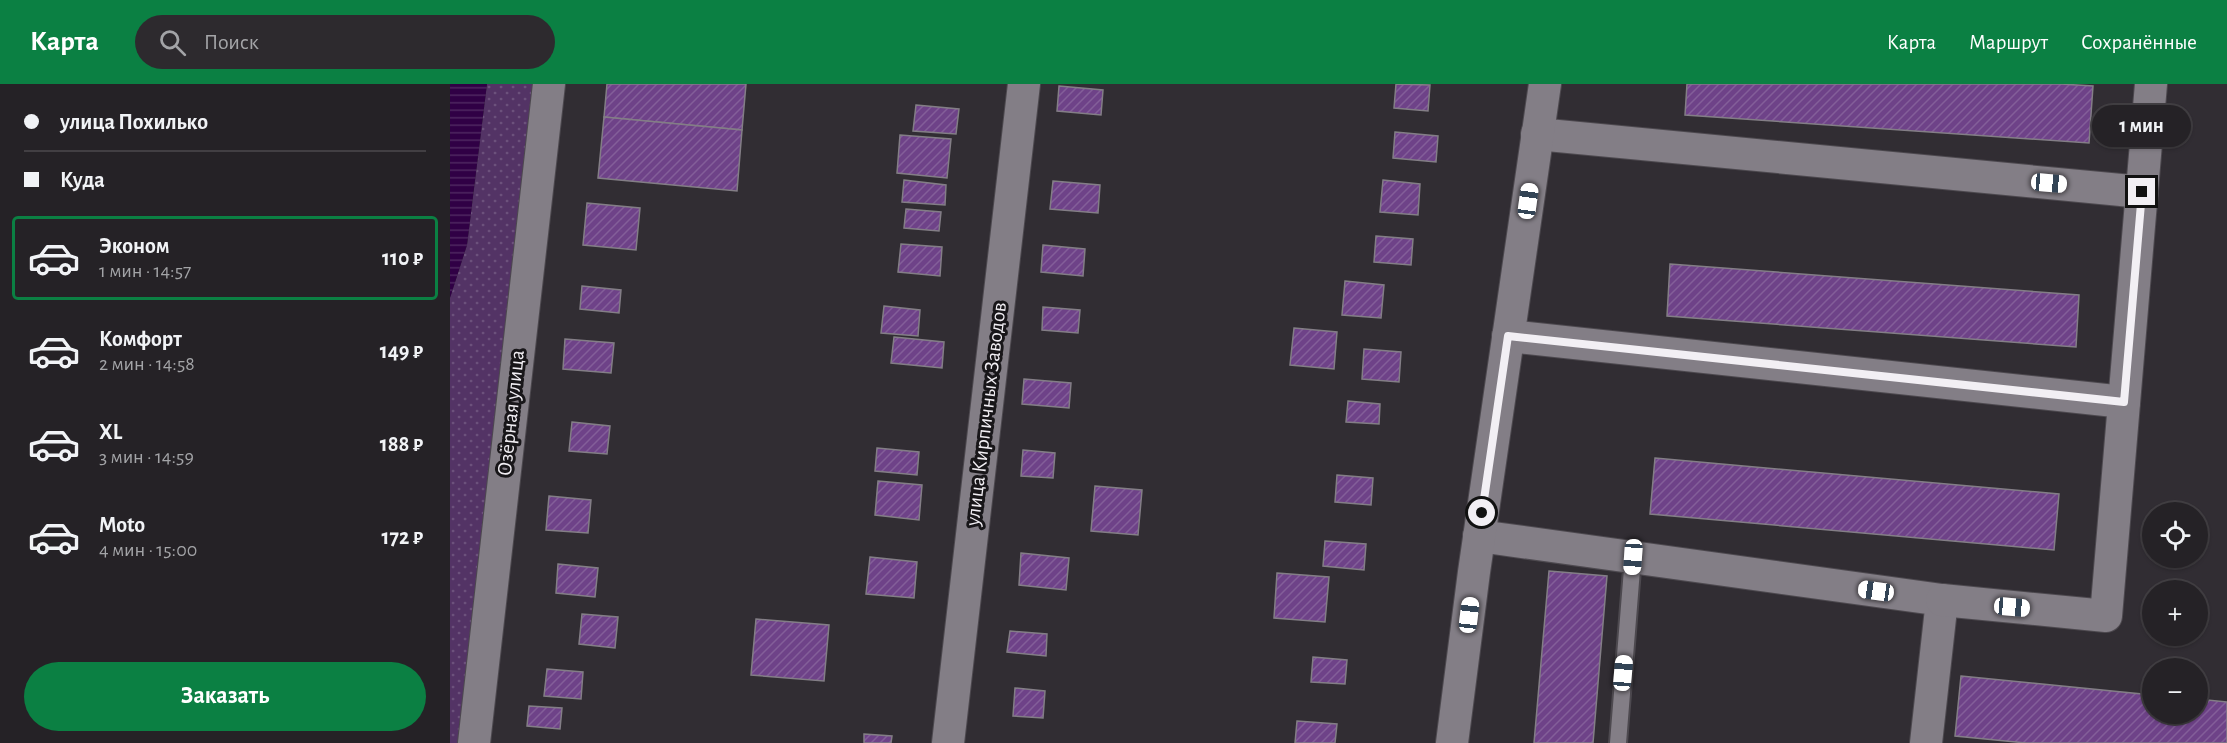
<!DOCTYPE html>
<html lang="ru">
<meta charset="utf-8">
<style>
:root{--surface:#252226;--page:#2d2a2e;--text:#f1f3f6;--muted:#a3a4a7;--line:#423f43;--accent:#0b8043}
body{margin:0;font-family:"Alegreya Sans",sans-serif;background:var(--page);color:var(--text);height:100vh;display:flex;flex-direction:column;font-size:22px;white-space:nowrap}
*{box-sizing:border-box;margin:0}
p{font-size:20px;color:var(--muted)}
.icon{flex:none;width:33px;height:33px;fill:none;stroke:currentColor;stroke-width:2;stroke-linecap:round;stroke-linejoin:round}
.map{position:relative;flex:1;overflow:hidden}
.panel{display:flex;flex-direction:column;background:var(--surface);width:450px}
.panel>*{flex:none}
.top-card{display:grid;align-content:center;height:132px;padding:0 24px;background:var(--surface)}
.buttons{position:absolute;left:1692px;top:418px;display:grid;gap:12px}
.buttons a{display:grid;place-items:center;width:66px;height:66px;border-radius:50%;background:var(--surface);box-shadow:0 2px 4px #0004,0 0 0 2px var(--line);font-size:30px}
.end{position:absolute;width:27px;height:27px;margin:-14px;border:8px solid #f2eff4;background:#111;box-shadow:0 0 0 3px #111}
.from{border-radius:50%}
.bubble{position:absolute;height:42px;border-radius:21px;background:var(--surface);box-shadow:0 2px 4px #0004,0 0 0 2px var(--line);font-size:20px;font-weight:600;line-height:42px;text-align:center}
.car{position:absolute;width:18px;height:36px;margin:-18px -9px;border-radius:8px;box-shadow:0 0 4px 2px #0007;background:linear-gradient(#fff 24%,#345 0 40%,#fff 0 76%,#345 0 86%,#fff 0)}
.top-card b{display:flex;align-items:center;gap:21px;height:57px;font-size:22px}
.top-card b+b{border-top:2px solid var(--line)}
.top-card i{width:15px;height:15px;background:var(--text)}
ul{padding:0;list-style:none}
li{display:flex;align-items:center;gap:18px;height:84px;margin:0 12px 9px;padding:0 12px;border:3px solid transparent;border-radius:6px}
li div{flex:1}
li b{display:block;font-size:22px}
li em{font-style:normal;font-weight:600}
li.active{border-color:var(--accent)}
li>.icon{width:54px;height:54px;stroke-width:1.5}
.action{display:flex;gap:12px;margin-top:auto;padding:12px 24px}
.action a{flex:1;height:69px;border-radius:36px;background:var(--accent);color:#fff;font-size:24px;font-weight:600;line-height:69px;text-align:center}
header{display:flex;align-items:center;gap:36px;box-sizing:border-box;height:84px;padding:0 30px;background:var(--accent);color:#fff}
header strong{font-size:28px}
nav{display:flex;gap:33px;margin-inline-start:auto;font-size:21px}
.search{width:420px;height:54px;background:var(--page);display:flex;align-items:center;gap:15px;box-sizing:border-box;padding:0 21px;border-radius:33px;color:var(--muted);font-size:22px}
main{display:flex;flex:1;min-height:0}
.map>svg:first-child{display:block}
.park{fill:url(#park-dots)}
.water{fill:url(#water-rules)}
.building{fill:url(#building-hatch);stroke:#837e86;stroke-width:1.5}
.lines{fill:none;stroke-linecap:round;stroke-linejoin:round}
.service-casing{stroke:#4d494f;stroke-width:20}
.minor-casing{stroke:#4d494f;stroke-width:34}
.service{stroke:#837e86;stroke-width:16}
.minor{stroke:#837e86;stroke-width:32}
.route{stroke:#f2eff4;stroke-width:8}
.labels{text-anchor:middle;dominant-baseline:central;stroke-width:6;stroke-linejoin:round;paint-order:stroke}
.street-label{font-size:21px;fill:#f2eff4;stroke:#181619}
</style>
<header>
<strong>Карта</strong>
<div class="search"><svg class="icon" aria-label="search" viewBox="0 0 24 24"><circle cx="10" cy="10" r="6"/><path d="M15 15l6 6"/></svg>Поиск</div>
<nav><a>Карта</a><a>Маршрут</a><a>Сохранённые</a></nav>
</header>
<main>
<section class="panel">
<div class="top-card">
<b><i class="from"></i>улица Похилько</b>
<b><i></i>Куда</b>
</div>
<ul>
<li class="active"><svg class="icon" aria-label="car" viewBox="0 0 24 24"><path d="M5 17H2v-5l4-1 3-4h7l3 4 3 1v5h-3M9 17h6M6 11h13"/><circle cx="7" cy="17" r="2"/><circle cx="17" cy="17" r="2"/></svg><div><b>Эконом</b><p>1 мин · 14:57</p></div><em>110 ₽</em></li>
<li><svg class="icon" aria-label="car" viewBox="0 0 24 24"><path d="M5 17H2v-5l4-1 3-4h7l3 4 3 1v5h-3M9 17h6M6 11h13"/><circle cx="7" cy="17" r="2"/><circle cx="17" cy="17" r="2"/></svg><div><b>Комфорт</b><p>2 мин · 14:58</p></div><em>149 ₽</em></li>
<li><svg class="icon" aria-label="car" viewBox="0 0 24 24"><path d="M5 17H2v-5l4-1 3-4h7l3 4 3 1v5h-3M9 17h6M6 11h13"/><circle cx="7" cy="17" r="2"/><circle cx="17" cy="17" r="2"/></svg><div><b>XL</b><p>3 мин · 14:59</p></div><em>188 ₽</em></li>
<li><svg class="icon" aria-label="car" viewBox="0 0 24 24"><path d="M5 17H2v-5l4-1 3-4h7l3 4 3 1v5h-3M9 17h6M6 11h13"/><circle cx="7" cy="17" r="2"/><circle cx="17" cy="17" r="2"/></svg><div><b>Moto</b><p>4 мин · 15:00</p></div><em>172 ₽</em></li>
</ul>
<div class="action"><a>Заказать</a></div>
</section>
<div class="map">
<svg width="1777" height="659" viewBox="0 0 1777 659">
<defs>
<pattern id="park-dots" width="8" height="8" patternUnits="userSpaceOnUse" patternTransform="scale(1.5)"><rect width="8" height="8" fill="#533365"/><path d="M2 2h.1M6 6h.1" fill="none" stroke="#6c517c" stroke-width="1.8" stroke-linecap="round"/></pattern>
<pattern id="water-rules" width="6" height="5" patternUnits="userSpaceOnUse" patternTransform="scale(1.5)"><rect width="6" height="5" fill="#300045"/><path d="M0 2.5h6" fill="none" stroke="#4e2660"/></pattern>
<pattern id="building-hatch" width="6" height="6" patternUnits="userSpaceOnUse" patternTransform="scale(1.5)"><rect width="6" height="6" fill="#6e4288"/><path d="M-1 1l2-2M0 6l6-6M5 7l2-2" fill="none" stroke="#835e99"/></pattern>
</defs>
<rect width="100%" height="100%" fill="#312d33"/>
<!-- park -->
<polygon class="park" points="37,0 102,0 10,659 0,659 0,214 17,161"/>
<!-- water -->
<polygon class="water" points="0,0 37,0 17,161 0,214"/>
<!-- building -->
<g class="building">
<polygon points="157,0 296,0 292,46 154,33"/>
<polygon points="946,0 980,1 978,27 944,24"/>
<polygon points="1237,0 1611,0 1643,2 1639,59 1235,31"/>
<polygon points="609,2 653,6 651,31 607,27"/>
<polygon points="466,21 509,25 506,50 463,47"/>
<polygon points="154,33 292,46 287,107 148,94"/>
<polygon points="945,48 988,52 986,78 943,74"/>
<polygon points="450,51 501,55 497,94 447,89"/>
<polygon points="454,96 496,101 495,121 452,118"/>
<polygon points="933,96 970,100 968,131 930,128"/>
<polygon points="603,97 650,101 648,129 600,125"/>
<polygon points="137,119 190,124 186,166 133,161"/>
<polygon points="456,125 491,128 489,147 454,144"/>
<polygon points="926,152 963,155 961,181 924,178"/>
<polygon points="451,160 492,163 490,192 448,188"/>
<polygon points="593,161 635,165 633,192 591,188"/>
<polygon points="1220,180 1629,211 1626,263 1217,232"/>
<polygon points="895,197 934,201 931,234 892,231"/>
<polygon points="132,202 171,206 169,229 130,225"/>
<polygon points="434,222 470,226 468,252 431,249"/>
<polygon points="593,223 630,226 628,249 592,246"/>
<polygon points="844,244 887,248 884,285 840,281"/>
<polygon points="444,253 494,258 492,284 441,279"/>
<polygon points="115,255 164,259 161,289 113,285"/>
<polygon points="914,265 951,268 949,298 912,295"/>
<polygon points="574,295 621,299 619,324 572,320"/>
<polygon points="898,317 930,320 929,340 896,338"/>
<polygon points="122,338 160,342 157,370 119,367"/>
<polygon points="427,364 469,368 467,391 425,387"/>
<polygon points="573,366 605,369 603,394 571,392"/>
<polygon points="1205,374 1609,410 1604,466 1200,430"/>
<polygon points="887,391 923,394 921,421 885,418"/>
<polygon points="428,397 472,401 469,436 425,431"/>
<polygon points="645,402 692,406 688,451 641,447"/>
<polygon points="99,412 141,416 138,449 96,446"/>
<polygon points="875,457 916,460 914,486 873,482"/>
<polygon points="571,469 619,474 616,506 569,501"/>
<polygon points="420,473 467,478 464,514 416,510"/>
<polygon points="108,480 148,484 145,513 106,509"/>
<polygon points="1099,487 1157,492 1143,659 1084,659"/>
<polygon points="827,489 879,493 875,538 824,534"/>
<polygon points="132,530 168,533 165,564 129,560"/>
<polygon points="306,535 379,541 374,597 301,591"/>
<polygon points="560,547 597,550 596,572 557,568"/>
<polygon points="863,573 897,576 895,600 861,598"/>
<polygon points="97,585 133,588 131,615 94,612"/>
<polygon points="1511,592 1702,611 1702,630 1748,630 1748,615 1777,618 1777,659 1576,659 1505,652"/>
<polygon points="565,604 595,607 593,634 563,632"/>
<polygon points="79,622 112,624 110,645 77,642"/>
<polygon points="847,637 887,640 885,659 845,659"/>
<polygon points="414,650 442,652 441,659 414,659"/>
</g>
<g class="lines">
<!-- service casing -->
<g class="service-casing">
<polyline id="service" points="1168,659 1183,473"/>
</g>
<!-- minor casing -->
<g class="minor-casing">
<g id="minor">
<polyline points="1087,50 1692,108"/>
<polyline points="1058,252 1674,318"/>
<polyline points="1029,452 1492,516 1476,659"/>
<polyline points="1492,516 1656,532 1701,0"/>
<polyline points="24,659 99,0"/>
<polyline points="498,659 574,0"/>
<polyline points="1002,659 1024,488 1095,0"/>
</g>
</g>
<!-- service -->
<use href="#service" class="service"/>
<!-- minor -->
<use href="#minor" class="minor"/>
</g>
<g class="lines">
<!-- route -->
<polyline class="route" points="1032,429 1058,252 1674,318 1692,108"/>
</g>
<g class="labels">
<!-- street labels -->
<g class="street-label">
<text transform="translate(61 329) rotate(-84)">Озёрная улица</text>
<text transform="translate(536 330) rotate(-83)">улица Кирпичных Заводов</text>
</g>
</g>
</svg>
<div class="buttons">
<a><svg class="icon" aria-label="locate" viewBox="0 0 24 24"><circle cx="12" cy="12" r="6"/><path d="M12 2v4M12 18v4M2 12h4M18 12h4"/></svg></a>
<a>+</a>
<a>−</a>
</div>
<i class="end from" style="left:1032px;top:429px"></i>
<i class="end" style="left:1692px;top:108px"></i>
<div class="bubble" style="left:1642px;top:21px;width:99px">1 мин</div>
<i class="car" style="left:1599px;top:99px;rotate:95deg"></i>
<i class="car" style="left:1078px;top:117px;rotate:8deg"></i>
<i class="car" style="left:1183px;top:473px;rotate:184deg"></i>
<i class="car" style="left:1426px;top:507px;rotate:278deg"></i>
<i class="car" style="left:1562px;top:523px;rotate:95deg"></i>
<i class="car" style="left:1019px;top:531px;rotate:7deg"></i>
<i class="car" style="left:1173px;top:589px;rotate:5deg"></i>
</div>
</main>
